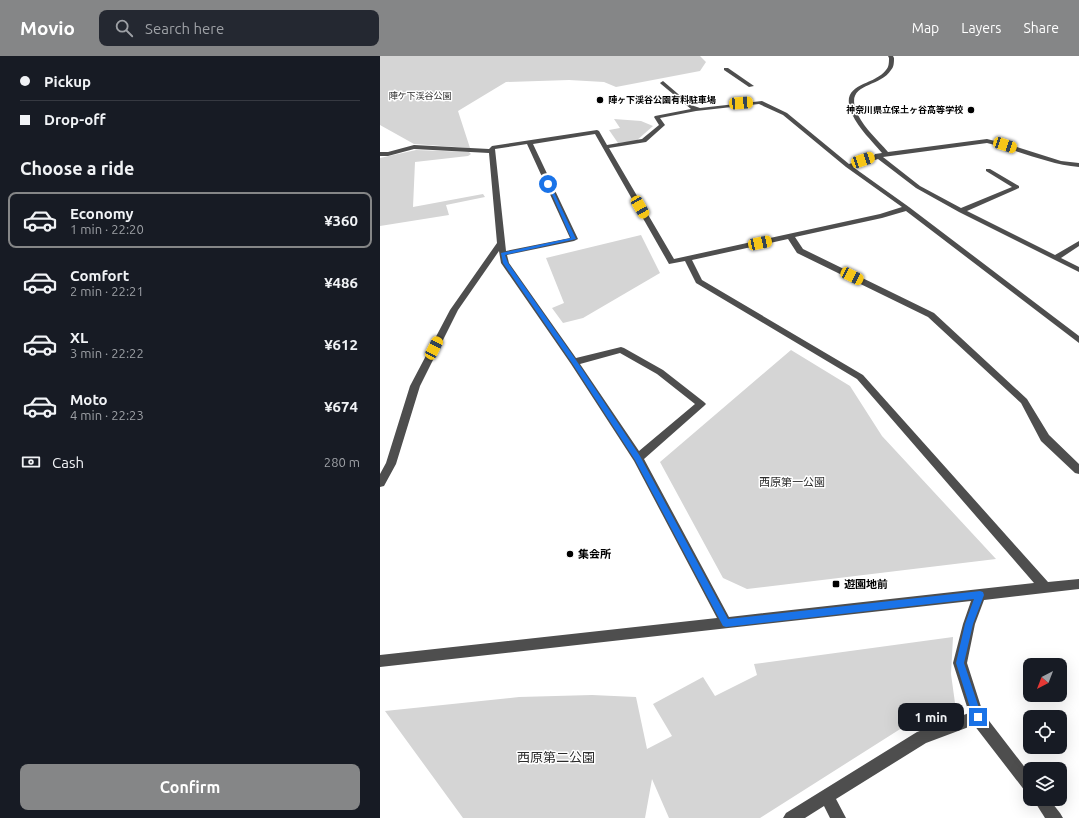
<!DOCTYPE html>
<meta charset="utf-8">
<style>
:root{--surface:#171b24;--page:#242831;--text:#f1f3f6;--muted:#9ea1a6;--line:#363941;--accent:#858687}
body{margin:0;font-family:Ubuntu,"Noto Sans JP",sans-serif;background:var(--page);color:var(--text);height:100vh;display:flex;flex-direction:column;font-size:15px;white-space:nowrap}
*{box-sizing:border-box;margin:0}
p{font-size:13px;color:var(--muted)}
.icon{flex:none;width:22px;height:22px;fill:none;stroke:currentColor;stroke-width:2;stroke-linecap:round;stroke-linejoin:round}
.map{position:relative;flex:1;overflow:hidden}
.drawer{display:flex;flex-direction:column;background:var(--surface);width:380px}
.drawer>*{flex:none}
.guide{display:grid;align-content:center;height:88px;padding:0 20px;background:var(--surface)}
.needle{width:26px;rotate:222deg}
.controls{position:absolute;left:643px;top:602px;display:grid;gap:8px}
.controls a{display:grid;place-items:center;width:44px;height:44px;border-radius:8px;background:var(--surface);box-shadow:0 4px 16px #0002;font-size:20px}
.end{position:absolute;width:18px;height:18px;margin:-9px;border:5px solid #1a73e8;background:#fff;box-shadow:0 0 0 2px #fff}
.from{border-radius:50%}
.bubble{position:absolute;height:28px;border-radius:8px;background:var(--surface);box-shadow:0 4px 16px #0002;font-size:13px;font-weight:700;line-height:28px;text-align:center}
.car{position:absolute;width:12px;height:24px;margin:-12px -6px;border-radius:5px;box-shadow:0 0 3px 1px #0007;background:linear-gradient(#f5c518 24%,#345 0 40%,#f5c518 0 76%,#345 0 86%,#f5c518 0)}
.guide b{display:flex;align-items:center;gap:14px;height:38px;font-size:15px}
.guide b+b{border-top:1px solid var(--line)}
.guide i{width:10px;height:10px;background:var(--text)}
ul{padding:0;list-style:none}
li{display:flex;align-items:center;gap:12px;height:56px;margin:0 8px 6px;padding:0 12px;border:2px solid transparent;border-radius:8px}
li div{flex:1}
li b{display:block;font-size:15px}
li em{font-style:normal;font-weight:700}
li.selected{border-color:var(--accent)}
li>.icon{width:36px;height:36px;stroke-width:1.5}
h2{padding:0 20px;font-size:18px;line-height:48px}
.pay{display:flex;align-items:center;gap:10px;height:44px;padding:0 20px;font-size:15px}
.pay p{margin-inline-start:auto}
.primary-button{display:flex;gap:8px;margin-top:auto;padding:8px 20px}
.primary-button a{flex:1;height:46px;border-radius:8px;background:var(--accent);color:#fff;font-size:16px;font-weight:700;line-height:46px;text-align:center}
header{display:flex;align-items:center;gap:24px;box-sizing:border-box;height:56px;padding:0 20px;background:var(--accent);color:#fff}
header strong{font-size:19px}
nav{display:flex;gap:22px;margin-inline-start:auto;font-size:14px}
.search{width:280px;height:36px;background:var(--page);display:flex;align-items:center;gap:10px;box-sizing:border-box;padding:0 14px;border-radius:8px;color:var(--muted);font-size:15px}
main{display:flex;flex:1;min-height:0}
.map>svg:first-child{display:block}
.green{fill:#d5d5d5}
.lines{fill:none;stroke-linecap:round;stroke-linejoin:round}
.minor{fill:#4e4e4e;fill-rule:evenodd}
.route{fill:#1a73e8}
.poi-dot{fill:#000;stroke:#fff;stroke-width:1.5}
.labels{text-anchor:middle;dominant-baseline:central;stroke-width:3;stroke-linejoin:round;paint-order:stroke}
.far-park-label{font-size:9px;fill:#2c2c2c;stroke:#fff}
.far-poi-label{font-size:9px;font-weight:bold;fill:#000;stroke:#fff;text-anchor:start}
.park-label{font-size:11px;fill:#2c2c2c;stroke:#fff}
.poi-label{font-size:11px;font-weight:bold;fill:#000;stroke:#fff;text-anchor:start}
.near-park-label{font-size:13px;fill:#2c2c2c;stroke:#fff}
</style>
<header>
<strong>Movio</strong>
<div class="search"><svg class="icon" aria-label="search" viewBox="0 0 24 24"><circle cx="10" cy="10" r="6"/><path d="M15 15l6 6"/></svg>Search here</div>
<nav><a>Map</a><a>Layers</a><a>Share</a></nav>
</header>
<main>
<section class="drawer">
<div class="guide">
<b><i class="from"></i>Pickup</b>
<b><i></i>Drop-off</b>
</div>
<h2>Choose a ride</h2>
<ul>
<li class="selected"><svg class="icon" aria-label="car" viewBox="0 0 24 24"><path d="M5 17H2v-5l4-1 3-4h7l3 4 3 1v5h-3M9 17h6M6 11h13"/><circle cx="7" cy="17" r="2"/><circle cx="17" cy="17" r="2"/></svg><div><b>Economy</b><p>1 min · 22:20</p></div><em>¥360</em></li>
<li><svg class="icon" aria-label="car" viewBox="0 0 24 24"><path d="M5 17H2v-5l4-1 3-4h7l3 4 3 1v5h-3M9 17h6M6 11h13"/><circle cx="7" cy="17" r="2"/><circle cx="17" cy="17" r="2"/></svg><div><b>Comfort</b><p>2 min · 22:21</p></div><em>¥486</em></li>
<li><svg class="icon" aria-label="car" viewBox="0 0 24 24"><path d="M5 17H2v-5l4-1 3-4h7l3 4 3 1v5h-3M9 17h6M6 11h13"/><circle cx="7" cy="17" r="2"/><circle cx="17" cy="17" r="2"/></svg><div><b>XL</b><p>3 min · 22:22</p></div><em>¥612</em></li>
<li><svg class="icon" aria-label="car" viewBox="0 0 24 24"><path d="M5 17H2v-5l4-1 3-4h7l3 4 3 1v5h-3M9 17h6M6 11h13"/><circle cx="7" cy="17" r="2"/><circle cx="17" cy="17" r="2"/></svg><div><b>Moto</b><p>4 min · 22:23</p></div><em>¥674</em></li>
</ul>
<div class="pay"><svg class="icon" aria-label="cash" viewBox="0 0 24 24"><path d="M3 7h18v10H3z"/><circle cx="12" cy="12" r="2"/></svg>Cash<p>280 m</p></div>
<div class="primary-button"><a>Confirm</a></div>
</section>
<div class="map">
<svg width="699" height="762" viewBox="0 0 699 762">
<rect width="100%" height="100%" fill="#fff"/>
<!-- green -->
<g class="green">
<polygon points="0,0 320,0 326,6 320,15 236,31 224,26 189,24 126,26 78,55 90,92 34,88 0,69"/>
<polygon points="234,63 261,65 273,70 256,85 238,87 229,74 240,72"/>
<polygon points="36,94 89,96 91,98 88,100 35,106 33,151 103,138 105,141 66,149 69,159 0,170 0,102"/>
<polygon points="261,179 280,217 203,262 183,267 172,252 184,247 166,202"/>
<polygon points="411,294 470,330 502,380 616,503 367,533 343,522 280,406"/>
<polygon points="573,581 571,618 575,647 525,670 380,762 289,762 272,723 265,762 83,762 5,655 139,641 212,639 256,641 267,693 292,680 273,648 323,621 335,640 377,619 374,608"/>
</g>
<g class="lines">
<!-- minor -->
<g class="minor">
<path d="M508 0H513L514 2C514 6 514 11 511 14 499 33 462 26 478 59 485 73 498 84 508 96L607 83 627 88 681 105 699 107V111C667 108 638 94 607 87L503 101 540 130 581 152 632 131 606 115V113H610L639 130V132L587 155 675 199 699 185V190L681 202 699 211V216L579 156 536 132 498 103 473 111 529 151 699 280V287L526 155 502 162 415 181 423 193 554 257 647 343 669 379 699 408V418L695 417 661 385 641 347 548 261 417 197 408 183 312 204 322 224 483 319 668 526 699 523V533L604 544 595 568 587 607 603 657 650 718V737L645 735 594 669 546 687 456 743 466 762H450L444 750 425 762H403L406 757 537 676 589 657 573 607 583 568 591 545 0 611V599L337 562 254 405 191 308 121 207 119 195 78 254 40 330 16 408 4 430 0 431V418L6 407 30 330 70 254 117 187 109 97 34 93 8 100H0V96H8L34 89 109 93 112 90 217 74 219 75 227 89 262 83 279 69 274 61 275 60 311 53 281 28 280 27 283 25 311 49 320 52 382 45 407 57 469 108 494 100 495 98 502 97C492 85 479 73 472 58 458 26 493 31 506 14 509 11 509 6 509 2ZM379 48 403 59 466 111 522 151 500 158 294 203 229 92 266 86 285 69 280 62 316 55ZM215 78 289 208 305 205 316 227 477 323 654 527 349 561 264 403 324 350 326 348 324 346 283 314 244 292 241 291 196 302 129 207 127 199 194 185 198 183 153 88ZM147 88 190 182 126 195 115 93ZM240 297 277 318 315 348 259 395 200 308Z"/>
<polygon points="344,12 348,12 374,30 369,31 344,14"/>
<polygon points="653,743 669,743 680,757 683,762 665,762"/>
</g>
</g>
<!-- route -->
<polygon class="route" points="167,127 170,128 196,183 125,199 128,207 196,304 260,400 348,563 600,535 603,536 604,539 593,568 584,607 602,661 601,664 598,666 594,664 576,607 585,568 594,543 346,571 343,570 255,404 192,307 123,207 121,197 191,182"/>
<!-- markers -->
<g class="poi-dot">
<circle cx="220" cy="44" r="4"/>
<circle cx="591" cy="54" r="4"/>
<circle cx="190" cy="498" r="4"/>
<rect x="452" y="524" width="8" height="8" rx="2"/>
</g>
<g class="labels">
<!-- far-park labels -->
<g class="far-park-label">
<text x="40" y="40">陣ケ下渓谷公園</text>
</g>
<!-- far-poi labels -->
<g class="far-poi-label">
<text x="228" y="44">陣ヶ下渓谷公園有料駐車場</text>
<text x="583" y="54" text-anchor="end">神奈川県立保土ヶ谷高等学校</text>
</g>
<!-- park labels -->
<g class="park-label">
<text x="412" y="426">西原第一公園</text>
</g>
<!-- poi labels -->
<g class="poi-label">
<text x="198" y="498">集会所</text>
<text x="464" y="528">遊園地前</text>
</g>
<!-- near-park labels -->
<g class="near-park-label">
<text x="176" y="701">西原第二公園</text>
</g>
</g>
</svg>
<div class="controls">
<a><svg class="needle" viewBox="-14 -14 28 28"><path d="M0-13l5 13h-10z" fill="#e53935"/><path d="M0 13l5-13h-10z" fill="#9ea1a6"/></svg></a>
<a><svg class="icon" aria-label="locate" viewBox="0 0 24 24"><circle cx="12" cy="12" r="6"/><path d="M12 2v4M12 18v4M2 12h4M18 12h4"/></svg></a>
<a><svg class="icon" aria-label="layers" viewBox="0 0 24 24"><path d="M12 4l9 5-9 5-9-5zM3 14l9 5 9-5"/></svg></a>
</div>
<i class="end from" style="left:168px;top:128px"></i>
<i class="end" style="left:598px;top:661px"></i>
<div class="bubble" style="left:518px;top:647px;width:66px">1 min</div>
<i class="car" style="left:361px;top:47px;rotate:86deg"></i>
<i class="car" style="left:625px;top:89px;rotate:108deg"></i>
<i class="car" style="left:483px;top:104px;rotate:71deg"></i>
<i class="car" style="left:260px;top:151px;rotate:150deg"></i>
<i class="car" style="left:380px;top:187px;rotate:78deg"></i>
<i class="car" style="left:472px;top:220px;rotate:116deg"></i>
<i class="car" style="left:54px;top:292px;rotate:27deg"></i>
</div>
</main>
